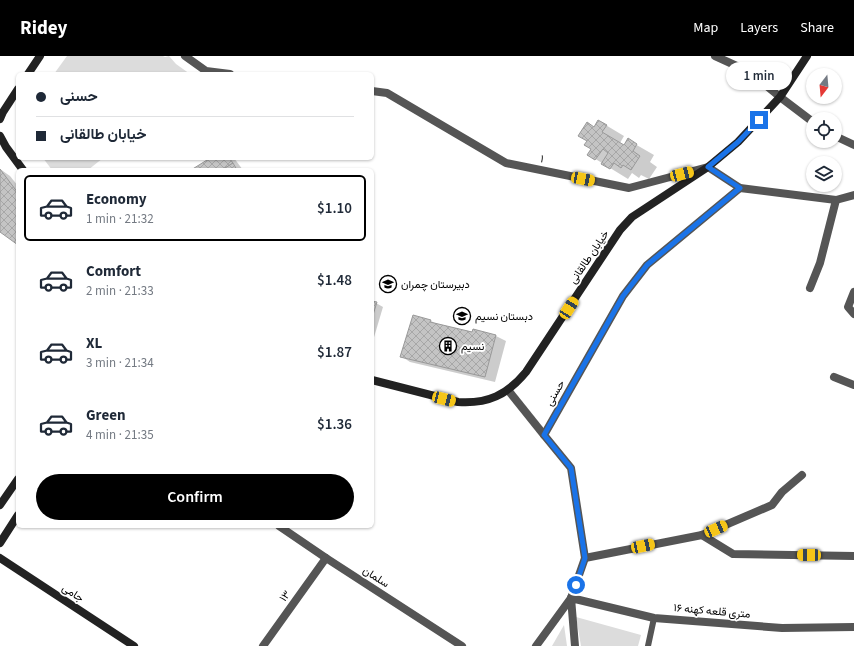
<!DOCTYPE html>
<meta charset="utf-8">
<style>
:root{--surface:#fff;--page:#f6f6f7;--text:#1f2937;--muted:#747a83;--line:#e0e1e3;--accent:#000}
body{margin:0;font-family:"Source Sans 3",Vazirmatn,sans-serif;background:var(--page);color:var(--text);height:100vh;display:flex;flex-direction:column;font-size:15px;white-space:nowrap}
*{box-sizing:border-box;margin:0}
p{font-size:13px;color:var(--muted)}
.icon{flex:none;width:22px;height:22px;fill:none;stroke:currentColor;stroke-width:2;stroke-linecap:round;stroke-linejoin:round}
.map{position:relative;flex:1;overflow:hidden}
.panel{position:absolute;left:16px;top:112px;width:358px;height:360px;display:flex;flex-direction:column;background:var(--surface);border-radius:6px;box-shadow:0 1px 3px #0004}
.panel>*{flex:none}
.guide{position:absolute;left:16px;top:16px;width:358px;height:88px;border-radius:6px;box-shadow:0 1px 3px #0004;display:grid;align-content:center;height:88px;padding:0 20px;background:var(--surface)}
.needle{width:26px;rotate:196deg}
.fabs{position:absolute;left:806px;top:12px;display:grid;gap:8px}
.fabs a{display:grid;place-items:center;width:36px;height:36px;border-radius:50%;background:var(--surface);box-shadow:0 1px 3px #0004;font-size:20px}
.end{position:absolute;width:18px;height:18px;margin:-9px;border:5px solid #1a73e8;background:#fff;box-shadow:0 0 0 2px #fff}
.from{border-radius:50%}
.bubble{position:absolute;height:28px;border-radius:14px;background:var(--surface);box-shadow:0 1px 3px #0004;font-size:13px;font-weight:600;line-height:28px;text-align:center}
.car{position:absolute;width:12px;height:24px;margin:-12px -6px;border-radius:5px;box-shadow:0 0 3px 1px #0007;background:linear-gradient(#f5c518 24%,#345 0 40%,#f5c518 0 76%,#345 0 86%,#f5c518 0)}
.guide b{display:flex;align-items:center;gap:14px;height:38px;font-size:15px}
.guide b+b{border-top:1px solid var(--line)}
.guide i{width:10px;height:10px;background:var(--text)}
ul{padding:7px 0 0;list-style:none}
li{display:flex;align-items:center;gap:12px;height:66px;margin:0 8px 6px;padding:0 12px;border:2px solid transparent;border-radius:6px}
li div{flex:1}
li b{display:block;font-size:15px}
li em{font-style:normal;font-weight:600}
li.active{border-color:var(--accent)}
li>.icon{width:36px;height:36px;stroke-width:1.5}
.cta{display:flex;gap:8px;margin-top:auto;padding:8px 20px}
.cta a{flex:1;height:46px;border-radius:24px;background:var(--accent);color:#fff;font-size:16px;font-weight:600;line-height:46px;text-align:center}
header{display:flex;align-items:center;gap:24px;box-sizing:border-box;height:56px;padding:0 20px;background:var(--accent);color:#fff}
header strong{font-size:19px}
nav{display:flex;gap:22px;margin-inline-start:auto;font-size:14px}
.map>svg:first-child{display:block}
.green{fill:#dcdcdc}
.shadow{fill:#0003}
.building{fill:url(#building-cross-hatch);stroke:#999}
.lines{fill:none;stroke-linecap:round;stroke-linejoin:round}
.lane{stroke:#555;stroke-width:6}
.street{stroke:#555;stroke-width:8}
.secondary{stroke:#222;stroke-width:8}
.route{stroke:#1a73e8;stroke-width:5}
.labels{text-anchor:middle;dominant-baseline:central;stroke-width:3.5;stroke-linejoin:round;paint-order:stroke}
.street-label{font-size:11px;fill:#000;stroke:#fff}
.poi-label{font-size:11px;fill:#000;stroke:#fff;text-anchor:start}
</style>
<header>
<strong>Ridey</strong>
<nav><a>Map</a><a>Layers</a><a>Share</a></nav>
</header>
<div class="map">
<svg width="854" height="590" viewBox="0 0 854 590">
<defs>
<pattern id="building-cross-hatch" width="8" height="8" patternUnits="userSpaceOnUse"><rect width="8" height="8" fill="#c4c4c4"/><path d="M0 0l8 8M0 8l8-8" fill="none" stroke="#a7a7a7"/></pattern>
</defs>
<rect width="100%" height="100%" fill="#fff"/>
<!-- green -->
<g class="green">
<polygon points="67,0 163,0 165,1 169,0 176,8 190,18 54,18"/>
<polygon points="43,102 103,102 88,114 52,114"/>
<polygon points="576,561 641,579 638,590 581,590"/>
<polygon points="564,569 567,590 552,590"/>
</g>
<!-- shadow -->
<g class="shadow">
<polygon points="599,65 624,80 620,87 625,90 628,84 654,99 650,106 657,111 649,123 641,119 639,122 632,117 628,123 589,99 593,93 595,72"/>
<polygon points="206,102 234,102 243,114 193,114 208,105"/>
<polygon points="0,113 10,120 18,130 18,188 0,175"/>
<polygon points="372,246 376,247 383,251 372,288"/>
<polygon points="413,260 431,265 439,269 473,277 474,274 496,280 506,285 495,326 410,306 401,300"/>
</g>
<!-- building -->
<g class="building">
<polygon points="598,64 607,69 602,76 624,89 628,82 637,88 633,95 640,100 631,114 623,109 621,112 614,107 610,113 601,108 608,97 603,93 595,104 587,99 591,93 584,89 587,85 578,80 587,66 594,71"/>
<polygon points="205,102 229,102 233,107 222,114 191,114 207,104"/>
<polygon points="233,107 237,114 222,114"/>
<polygon points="0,113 18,137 18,189 0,176"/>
<polygon points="372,245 377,246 372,262"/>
<polygon points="413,259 431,264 430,266 472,276 473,273 496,279 485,321 400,301"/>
</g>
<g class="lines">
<!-- lane -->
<polyline class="lane" points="648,590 654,562"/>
<!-- street -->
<g class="street">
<polyline points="185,0 206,15 230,18"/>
<polyline points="715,0 750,16 780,41 813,66"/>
<polyline points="372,35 387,37 506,107 629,132 708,111 740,132 836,144 854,139"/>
<polyline points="835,80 854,89"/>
<polyline points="810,232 820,207 836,144"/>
<polyline points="854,236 848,251 854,258"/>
<polyline points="834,321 854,329"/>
<polyline points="508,334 544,379"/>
<polyline points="279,470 326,502 462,590"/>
<polyline points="702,479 733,498 854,500"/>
<polyline points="585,502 702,479 772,449 782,436 802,419"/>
<polyline points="263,590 326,502"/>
<polyline points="536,590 571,542 585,502 571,412 544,379 623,240 647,209 740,132"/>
<polyline points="575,590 571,542 654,562 782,572 854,571"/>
</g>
<!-- secondary -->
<g class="secondary">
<polyline points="28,18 40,0"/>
<polyline points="0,63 3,56 18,33"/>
<polyline points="0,80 6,91 23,114"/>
<path d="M372 324 458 346C488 348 507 339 526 316L620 174 632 161 708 111 738 86 780 41 807 0"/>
<polyline points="0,449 18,423"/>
<polyline points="0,487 18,459"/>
<polyline points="0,502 134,590"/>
</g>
</g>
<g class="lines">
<!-- route -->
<polyline class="route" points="576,529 585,502 571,412 544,379 623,240 647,209 740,132 708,111 738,86 759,64"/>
</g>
<!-- icons -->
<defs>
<g id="school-ring" transform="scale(0.9)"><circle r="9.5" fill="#fff" stroke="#000" stroke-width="1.5"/><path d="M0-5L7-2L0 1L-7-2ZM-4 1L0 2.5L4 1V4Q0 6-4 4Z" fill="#000"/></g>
<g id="building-ring" transform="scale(0.9)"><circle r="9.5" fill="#fff" stroke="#000" stroke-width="1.5"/><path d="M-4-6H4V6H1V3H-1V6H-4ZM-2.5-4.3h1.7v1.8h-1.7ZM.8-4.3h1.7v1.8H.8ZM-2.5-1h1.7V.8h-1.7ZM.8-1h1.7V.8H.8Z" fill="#000"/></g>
</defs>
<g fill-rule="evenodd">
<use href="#school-ring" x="388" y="228"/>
<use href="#school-ring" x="462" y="260"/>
<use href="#building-ring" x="448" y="290"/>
</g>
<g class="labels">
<!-- street labels -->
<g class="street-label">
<text transform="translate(542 103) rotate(12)">۱</text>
<text transform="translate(589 201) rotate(-56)">خیابان طالقانی</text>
<text transform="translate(555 337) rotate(-60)">حسنی</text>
<text transform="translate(376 521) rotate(33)">سلمان</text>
<text transform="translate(73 537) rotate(33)">جامی</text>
<text transform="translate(285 540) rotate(-54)">۱۳</text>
<text transform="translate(712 555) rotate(5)">۱۶ متری قلعه کهنه</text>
</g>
<!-- poi labels -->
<g class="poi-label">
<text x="401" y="228">دبیرستان چمران</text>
<text x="475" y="260">دبستان نسیم</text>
<text x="461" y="290">نسیم</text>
</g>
</g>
</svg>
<div class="fabs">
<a><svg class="needle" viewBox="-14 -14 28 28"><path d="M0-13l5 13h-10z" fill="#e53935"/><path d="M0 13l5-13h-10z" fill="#747a83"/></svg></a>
<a><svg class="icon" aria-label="locate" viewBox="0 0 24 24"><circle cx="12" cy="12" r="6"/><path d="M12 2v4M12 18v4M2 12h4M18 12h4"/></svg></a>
<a><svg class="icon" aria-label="layers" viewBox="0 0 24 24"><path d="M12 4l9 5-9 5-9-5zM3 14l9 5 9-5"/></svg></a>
</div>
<i class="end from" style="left:576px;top:529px"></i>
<i class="end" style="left:759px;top:64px"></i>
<div class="bubble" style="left:726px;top:6px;width:66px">1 min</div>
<i class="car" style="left:682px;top:118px;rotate:75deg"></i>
<i class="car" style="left:583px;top:123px;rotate:101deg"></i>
<i class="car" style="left:569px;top:252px;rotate:33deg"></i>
<i class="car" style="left:444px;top:343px;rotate:104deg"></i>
<i class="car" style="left:716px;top:473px;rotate:67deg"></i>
<i class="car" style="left:643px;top:490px;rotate:78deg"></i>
<i class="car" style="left:809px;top:499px;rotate:271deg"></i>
<div class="guide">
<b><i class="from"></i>حسنی</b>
<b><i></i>خیابان طالقانی</b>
</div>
<section class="panel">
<ul>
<li class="active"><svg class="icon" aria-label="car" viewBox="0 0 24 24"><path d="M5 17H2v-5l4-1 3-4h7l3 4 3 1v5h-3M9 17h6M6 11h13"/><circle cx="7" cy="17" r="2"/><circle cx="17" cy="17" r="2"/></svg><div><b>Economy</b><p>1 min · 21:32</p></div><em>$1.10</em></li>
<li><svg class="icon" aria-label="car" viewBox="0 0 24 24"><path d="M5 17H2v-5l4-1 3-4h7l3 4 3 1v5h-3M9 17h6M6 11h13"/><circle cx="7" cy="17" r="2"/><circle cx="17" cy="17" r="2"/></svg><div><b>Comfort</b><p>2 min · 21:33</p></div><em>$1.48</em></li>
<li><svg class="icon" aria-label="car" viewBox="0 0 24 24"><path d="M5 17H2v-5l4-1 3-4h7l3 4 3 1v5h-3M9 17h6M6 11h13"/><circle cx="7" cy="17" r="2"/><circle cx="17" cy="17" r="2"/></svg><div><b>XL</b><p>3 min · 21:34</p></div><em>$1.87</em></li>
<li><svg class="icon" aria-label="car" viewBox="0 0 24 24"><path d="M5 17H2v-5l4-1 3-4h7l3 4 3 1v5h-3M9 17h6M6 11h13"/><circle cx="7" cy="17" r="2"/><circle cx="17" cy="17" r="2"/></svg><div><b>Green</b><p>4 min · 21:35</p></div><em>$1.36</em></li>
</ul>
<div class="cta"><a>Confirm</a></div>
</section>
</div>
